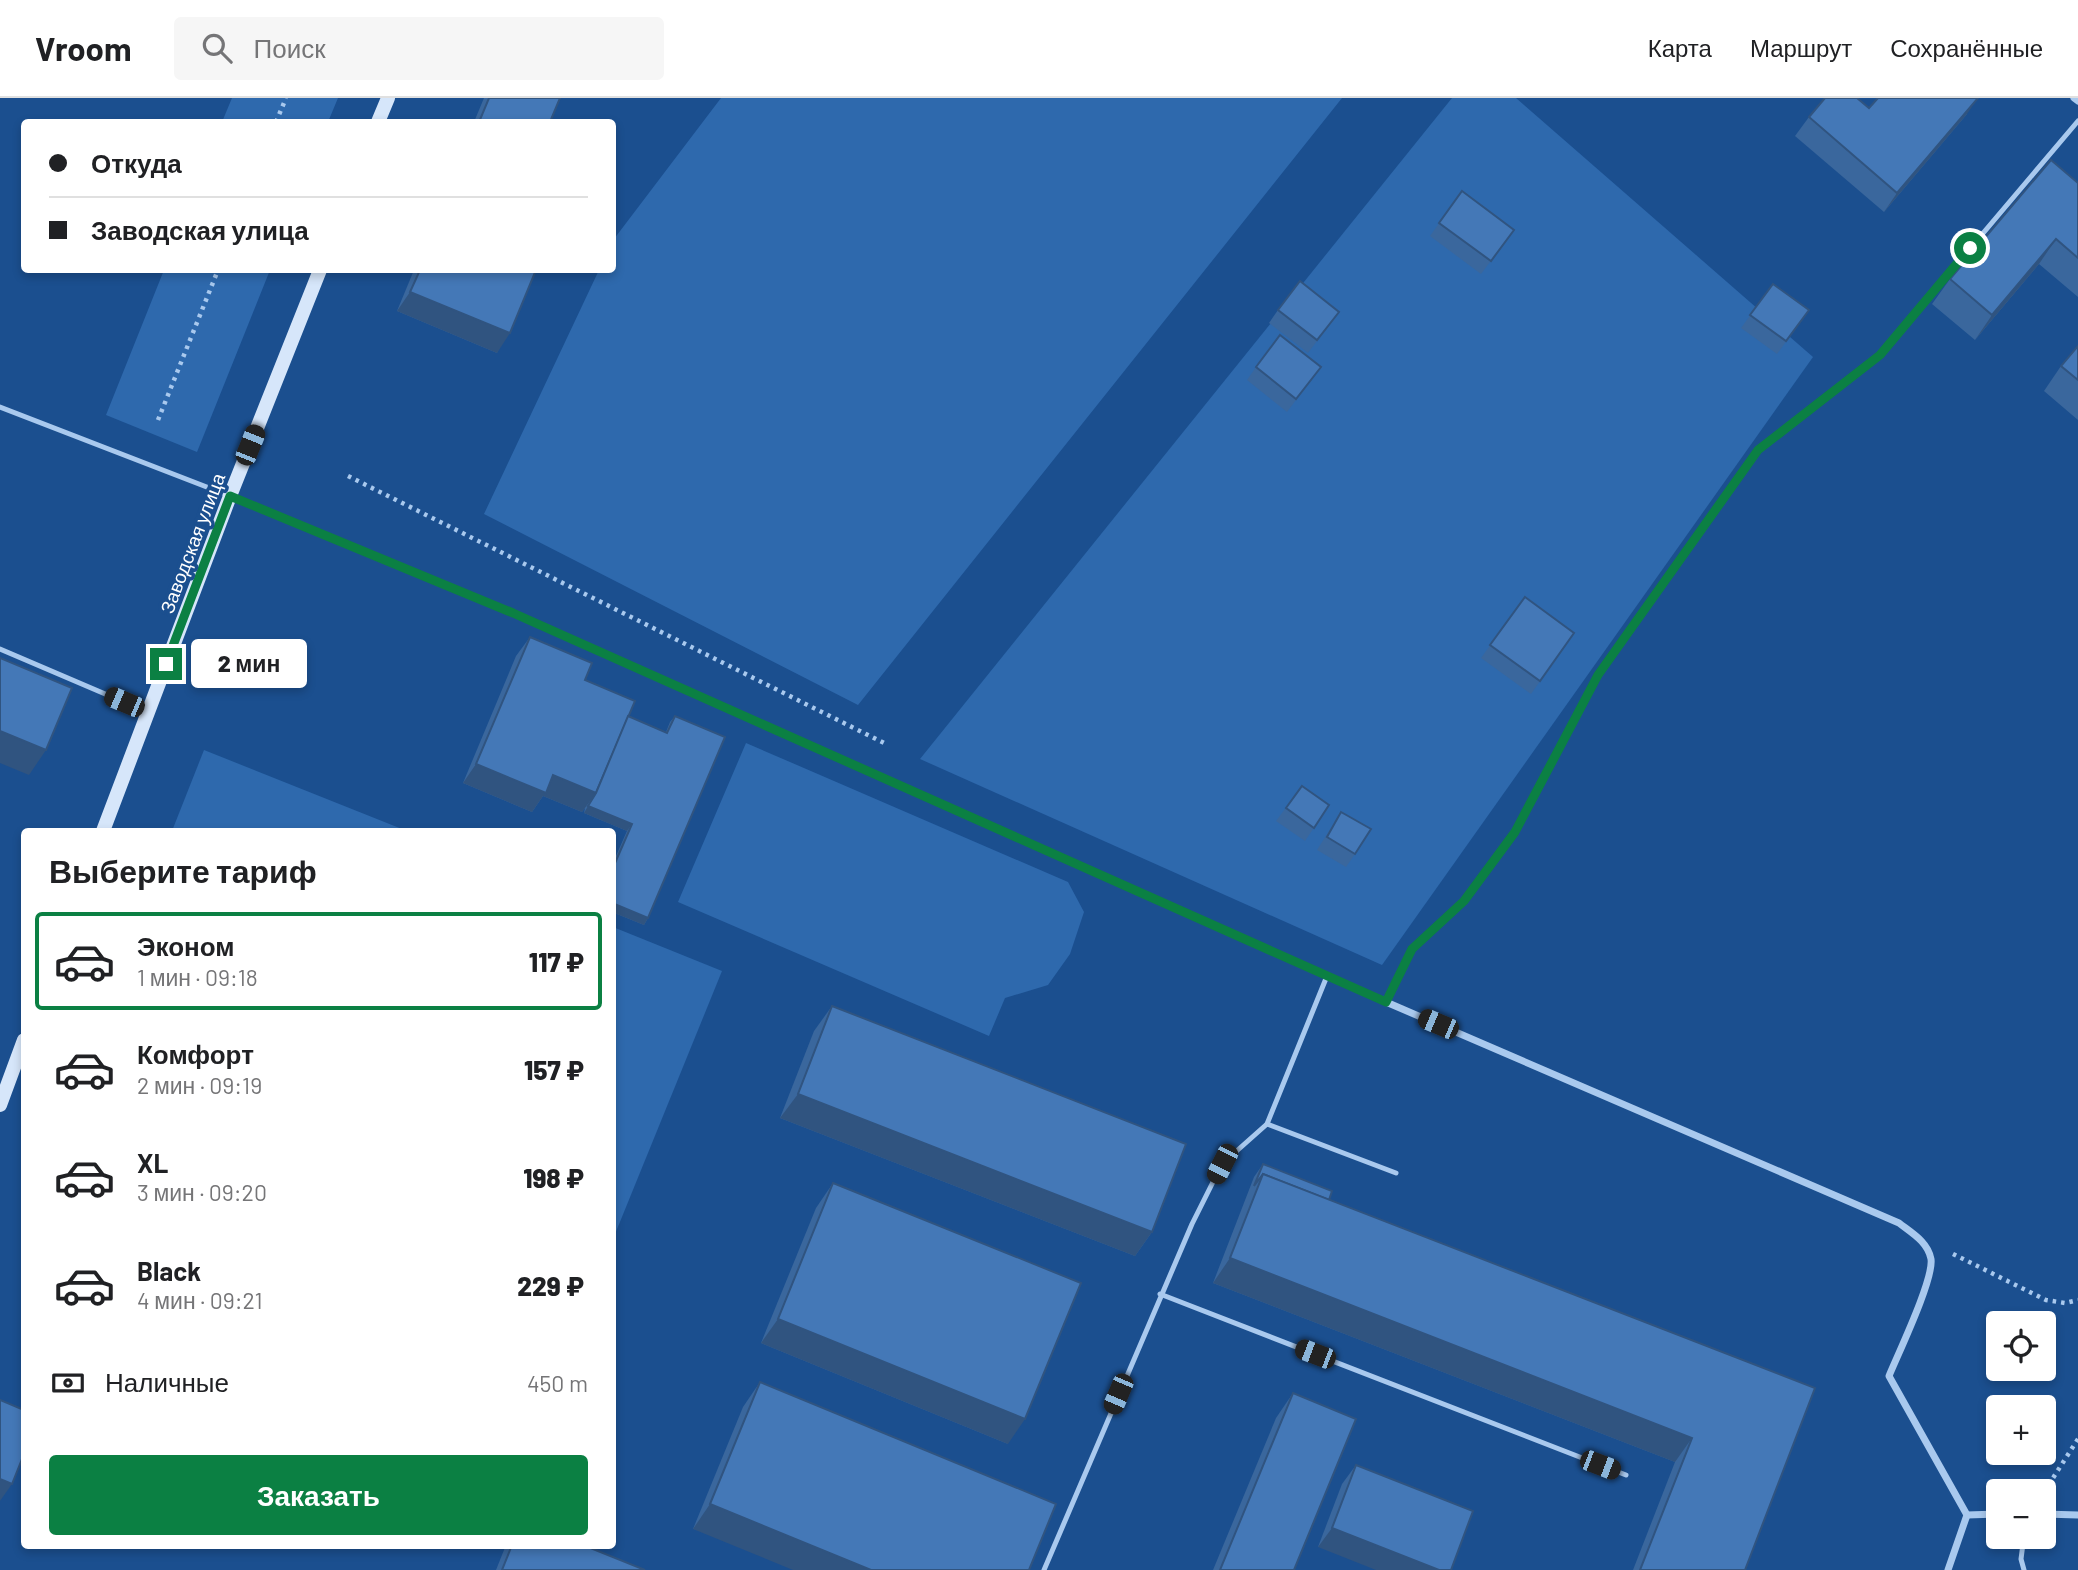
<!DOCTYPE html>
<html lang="ru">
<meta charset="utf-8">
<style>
:root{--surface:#fff;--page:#f6f6f6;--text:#202124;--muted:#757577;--line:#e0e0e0;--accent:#0b8043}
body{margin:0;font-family:Barlow,sans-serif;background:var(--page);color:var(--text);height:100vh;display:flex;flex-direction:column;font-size:26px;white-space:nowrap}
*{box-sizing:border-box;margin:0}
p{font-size:23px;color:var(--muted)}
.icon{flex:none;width:38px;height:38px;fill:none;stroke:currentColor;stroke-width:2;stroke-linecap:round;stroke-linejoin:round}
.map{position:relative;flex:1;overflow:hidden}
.panel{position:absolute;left:21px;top:730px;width:595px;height:721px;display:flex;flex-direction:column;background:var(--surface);border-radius:7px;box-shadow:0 4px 10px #0003}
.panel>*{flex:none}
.hud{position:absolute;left:21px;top:21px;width:595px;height:154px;border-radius:7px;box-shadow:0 4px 10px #0003;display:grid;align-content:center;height:154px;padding:0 28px;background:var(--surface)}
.buttons{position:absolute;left:1986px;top:1213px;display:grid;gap:14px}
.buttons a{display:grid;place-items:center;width:70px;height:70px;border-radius:7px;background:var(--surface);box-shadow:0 4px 10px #0003;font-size:35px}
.end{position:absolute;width:32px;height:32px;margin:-16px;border:9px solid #0b8043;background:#fff;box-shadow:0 0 0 4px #fff}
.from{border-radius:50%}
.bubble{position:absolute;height:49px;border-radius:7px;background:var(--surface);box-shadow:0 4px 10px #0003;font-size:23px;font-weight:800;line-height:49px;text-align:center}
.car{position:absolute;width:21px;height:42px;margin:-21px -10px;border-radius:9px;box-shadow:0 0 5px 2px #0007;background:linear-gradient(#222 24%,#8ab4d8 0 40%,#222 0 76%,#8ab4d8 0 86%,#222 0)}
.hud b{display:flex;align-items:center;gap:24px;height:66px;font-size:26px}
.hud b+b{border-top:2px solid var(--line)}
.hud i{width:18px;height:18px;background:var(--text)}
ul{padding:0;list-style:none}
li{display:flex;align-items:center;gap:21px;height:98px;margin:0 14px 10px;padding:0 14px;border:4px solid transparent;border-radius:7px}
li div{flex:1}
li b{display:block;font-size:26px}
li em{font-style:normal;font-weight:800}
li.current{border-color:var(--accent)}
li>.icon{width:63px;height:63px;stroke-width:1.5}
h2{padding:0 28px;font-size:32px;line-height:84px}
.pay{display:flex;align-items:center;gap:18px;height:77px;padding:0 28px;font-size:26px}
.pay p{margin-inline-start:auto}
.cta{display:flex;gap:14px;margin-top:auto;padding:14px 28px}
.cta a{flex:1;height:80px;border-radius:7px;background:var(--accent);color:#fff;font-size:28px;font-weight:800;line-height:80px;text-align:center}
header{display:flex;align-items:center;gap:42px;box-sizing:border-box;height:98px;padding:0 35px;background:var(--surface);border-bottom:2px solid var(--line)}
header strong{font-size:33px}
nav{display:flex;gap:38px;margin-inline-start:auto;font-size:24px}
.search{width:490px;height:63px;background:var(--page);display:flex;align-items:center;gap:18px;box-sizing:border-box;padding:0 24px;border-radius:7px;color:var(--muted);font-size:26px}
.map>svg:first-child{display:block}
.green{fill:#2e69ad}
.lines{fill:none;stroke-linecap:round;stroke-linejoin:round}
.path{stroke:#a9c9ee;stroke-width:4.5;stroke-dasharray:3.5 5;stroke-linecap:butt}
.lane{stroke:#a9c9ee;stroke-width:5}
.street{stroke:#a9c9ee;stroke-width:7}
.secondary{stroke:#d6e6fa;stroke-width:14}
.wall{fill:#3a679d}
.shaded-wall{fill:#305480}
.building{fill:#4478b7;stroke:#305480;stroke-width:2}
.route{stroke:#0b8043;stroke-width:9}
.labels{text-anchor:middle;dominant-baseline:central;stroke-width:7;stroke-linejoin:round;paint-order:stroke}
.street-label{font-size:19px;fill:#fff;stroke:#1b4f8f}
</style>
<header>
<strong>Vroom</strong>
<div class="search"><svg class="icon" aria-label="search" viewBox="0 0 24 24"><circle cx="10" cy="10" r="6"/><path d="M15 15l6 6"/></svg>Поиск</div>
<nav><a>Карта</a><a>Маршрут</a><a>Сохранённые</a></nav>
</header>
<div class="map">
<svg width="2078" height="1472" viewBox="0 0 2078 1472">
<rect width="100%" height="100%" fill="#1b4f8f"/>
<!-- green -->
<g class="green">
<polygon points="232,0 338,0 328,24 222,24"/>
<polygon points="721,0 1342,0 858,607 484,416 599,172 612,172 614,141"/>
<polygon points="1452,0 1516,0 1813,259 1382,867 920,661"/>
<polygon points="164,172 270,172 197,354 106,317"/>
<polygon points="746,645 1068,784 1084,814 1070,856 1048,887 1005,900 989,938 678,804"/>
<polygon points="204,652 407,733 172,733"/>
<polygon points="613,829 722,873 613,1141"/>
</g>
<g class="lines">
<!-- path -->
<g class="path">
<polyline points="276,24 286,0"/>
<polyline points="158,322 218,172"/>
<polyline points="348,378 884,645"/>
<polyline points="1953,1156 2046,1202 2065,1205 2078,1202"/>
<polyline points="2044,1394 2078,1341"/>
</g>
<!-- lane -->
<g class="lane">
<polyline points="0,309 230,398"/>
<polyline points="0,551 145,613"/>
<polyline points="1386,904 1412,851 1463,803 1515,734 1598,577 1758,352 1880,257 2078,23"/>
<polyline points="1267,1026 1396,1075"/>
<polyline points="1160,1196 1626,1377"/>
<polyline points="1044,1472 1192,1126 1222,1066 1267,1026 1327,878"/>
<polyline points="2024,1472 2021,1461 2024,1438"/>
</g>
<!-- street -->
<g class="street">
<polyline points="2074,0 2078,3"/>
<path d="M230 398 513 515 1386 904 1899 1125C1912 1135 1928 1144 1931 1161 1934 1181 1898 1256 1889 1278L1967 1417 1948 1472"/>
<polyline points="2044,1416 2078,1417"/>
<polyline points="1967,1417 1998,1416"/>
</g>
<!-- secondary -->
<g class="secondary">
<polyline points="378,24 388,0"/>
<polyline points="103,733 230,398 320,172"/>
<polyline points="0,1007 24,942"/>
</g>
</g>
<!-- wall -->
<g class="wall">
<polygon points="484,0 560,0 550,24 474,24"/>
<polygon points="1869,10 1967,16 1884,114 1795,38 1809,19"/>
<polygon points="2078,85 2078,199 2039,166 1975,242 1932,206 1950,181"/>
<polygon points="1462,93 1514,132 1481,176 1430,138"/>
<polygon points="414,172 536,172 497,255 397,213"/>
<polygon points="1773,186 1809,212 1777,256 1741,230"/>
<polygon points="1278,212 1339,214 1308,255 1269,225"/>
<polygon points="2078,248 2078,322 2044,293 2061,268"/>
<polygon points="1256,269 1321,269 1287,314 1247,282"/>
<polygon points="1525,499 1574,535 1531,596 1481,560"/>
<polygon points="530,539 585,582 628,618 666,634 670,624 675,618 648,820 644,827 612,814 612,767 627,733 584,715 585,710 582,714 543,698 532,714 463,685 516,558"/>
<polygon points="1302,688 1329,707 1305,743 1276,723"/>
<polygon points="1341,714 1355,756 1346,769 1317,752"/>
<polygon points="832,908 1152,1134 1135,1158 780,1020 814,933"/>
<polygon points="1263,1066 1329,1102 1815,1290 1745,1472 1633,1472 1675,1364 1213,1185 1254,1079"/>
<polygon points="833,1085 1008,1346 761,1245 816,1110"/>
<polygon points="760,1284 1029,1472 693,1431 743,1309"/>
<polygon points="1293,1295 1294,1472 1213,1472 1276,1320"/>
<polygon points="1356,1367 1473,1413 1318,1449 1342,1386"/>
<polygon points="506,1447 583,1447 645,1472 496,1472"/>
</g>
<!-- shaded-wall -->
<g class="shaded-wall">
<polygon points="1978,0 1967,16 1884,114 1897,95"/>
<polygon points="2056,141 2039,166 1975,242 1992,217"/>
<polygon points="410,194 510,235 497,255 397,213"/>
<polygon points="0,633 46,652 29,677 0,665"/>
<polygon points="476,666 553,677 596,695 582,714 543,698 532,714 463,685"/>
<polygon points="588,708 632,726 627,733 584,715"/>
<polygon points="612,805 648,820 644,827 612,814"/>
<polygon points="798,996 1152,1134 1135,1158 780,1020"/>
<polygon points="1230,1160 1692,1340 1675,1364 1213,1185"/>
<polygon points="778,1221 1025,1321 1008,1346 761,1245"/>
<polygon points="0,1381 12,1386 0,1403"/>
<polygon points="710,1406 871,1472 793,1472 693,1431"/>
<polygon points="1332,1430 1439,1472 1376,1472 1318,1449"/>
</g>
<!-- building -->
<g class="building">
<polygon points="489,0 560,0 550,24 479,24"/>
<polygon points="1825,0 1857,0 1869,10 1878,0 1978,0 1897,95 1809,19"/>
<polygon points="2051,62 2078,85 2078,160 2056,141 1992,217 1950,181"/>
<polygon points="1462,93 1514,132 1491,163 1439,125"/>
<polygon points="420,172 536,172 510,235 410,194"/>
<polygon points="1300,183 1339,214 1317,242 1278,212"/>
<polygon points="1773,186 1809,212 1786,243 1750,217"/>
<polygon points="1280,237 1321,269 1296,301 1256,269"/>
<polygon points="2078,248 2078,282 2061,268"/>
<polygon points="1525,499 1574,535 1540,583 1490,547"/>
<polygon points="530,539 592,565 585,582 635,603 596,695 553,677 546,695 476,666"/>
<polygon points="0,560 72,590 46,652 0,633"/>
<polygon points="628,618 667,635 675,618 725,639 648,820 612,805 612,772 632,726 588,708 596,695"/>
<polygon points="1302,688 1329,707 1314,730 1286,710"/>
<polygon points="1341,714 1371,731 1355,756 1327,739"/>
<polygon points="832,908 1186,1046 1152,1134 798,996"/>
<polygon points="1263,1066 1332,1093 1329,1102 1263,1076 1254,1088"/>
<polygon points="1263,1076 1815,1290 1745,1472 1640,1472 1692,1340 1230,1160"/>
<polygon points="833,1085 1081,1185 1025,1321 778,1221"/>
<polygon points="760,1284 1056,1406 1029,1472 871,1472 710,1406"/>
<polygon points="1293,1295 1356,1321 1294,1472 1220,1472"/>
<polygon points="0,1302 24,1312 24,1356 12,1386 0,1381"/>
<polygon points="1356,1367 1473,1413 1451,1472 1439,1472 1332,1430"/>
<polygon points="512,1447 583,1447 645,1472 502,1472"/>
</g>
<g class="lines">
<!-- route -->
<polyline class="route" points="166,566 230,398 513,515 1386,904 1412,851 1464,803 1515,734 1598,577 1758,352 1880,257 1970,150"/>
</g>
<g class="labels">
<!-- street labels -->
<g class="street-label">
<text transform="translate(192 445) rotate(-69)">Заводская улица</text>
</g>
</g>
</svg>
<div class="buttons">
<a><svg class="icon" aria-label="locate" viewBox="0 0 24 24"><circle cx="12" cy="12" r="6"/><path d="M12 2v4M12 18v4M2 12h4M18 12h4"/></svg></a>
<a>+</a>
<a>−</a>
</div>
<i class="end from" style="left:1970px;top:150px"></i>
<i class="end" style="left:166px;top:566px"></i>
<div class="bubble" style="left:191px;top:541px;width:116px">2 мин</div>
<i class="car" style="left:250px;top:347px;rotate:22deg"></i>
<i class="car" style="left:124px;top:604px;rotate:293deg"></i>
<i class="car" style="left:1438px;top:926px;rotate:293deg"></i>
<i class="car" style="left:1222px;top:1066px;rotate:207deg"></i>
<i class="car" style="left:1315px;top:1256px;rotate:291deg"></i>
<i class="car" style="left:1118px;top:1296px;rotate:203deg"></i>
<i class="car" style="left:1600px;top:1367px;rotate:111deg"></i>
<div class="hud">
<b><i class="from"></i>Откуда</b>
<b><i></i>Заводская улица</b>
</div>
<section class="panel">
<h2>Выберите тариф</h2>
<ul>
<li class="current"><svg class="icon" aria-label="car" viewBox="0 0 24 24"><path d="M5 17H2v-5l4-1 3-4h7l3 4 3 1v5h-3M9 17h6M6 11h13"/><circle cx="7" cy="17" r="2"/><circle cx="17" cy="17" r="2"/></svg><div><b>Эконом</b><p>1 мин · 09:18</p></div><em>117 ₽</em></li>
<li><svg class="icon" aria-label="car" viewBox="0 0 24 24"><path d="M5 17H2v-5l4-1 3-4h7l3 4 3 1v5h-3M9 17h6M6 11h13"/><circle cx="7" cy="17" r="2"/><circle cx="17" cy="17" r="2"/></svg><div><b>Комфорт</b><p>2 мин · 09:19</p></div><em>157 ₽</em></li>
<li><svg class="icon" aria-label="car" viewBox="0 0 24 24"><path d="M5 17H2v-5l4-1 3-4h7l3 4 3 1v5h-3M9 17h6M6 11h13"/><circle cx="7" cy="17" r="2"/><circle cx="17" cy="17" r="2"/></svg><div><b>XL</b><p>3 мин · 09:20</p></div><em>198 ₽</em></li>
<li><svg class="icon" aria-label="car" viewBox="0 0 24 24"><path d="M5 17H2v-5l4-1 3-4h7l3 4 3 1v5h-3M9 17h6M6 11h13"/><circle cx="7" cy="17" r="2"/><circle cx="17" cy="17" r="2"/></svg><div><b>Black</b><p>4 мин · 09:21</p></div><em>229 ₽</em></li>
</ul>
<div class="pay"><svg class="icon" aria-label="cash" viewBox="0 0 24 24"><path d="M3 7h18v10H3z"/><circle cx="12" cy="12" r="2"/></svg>Наличные<p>450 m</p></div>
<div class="cta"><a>Заказать</a></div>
</section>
</div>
